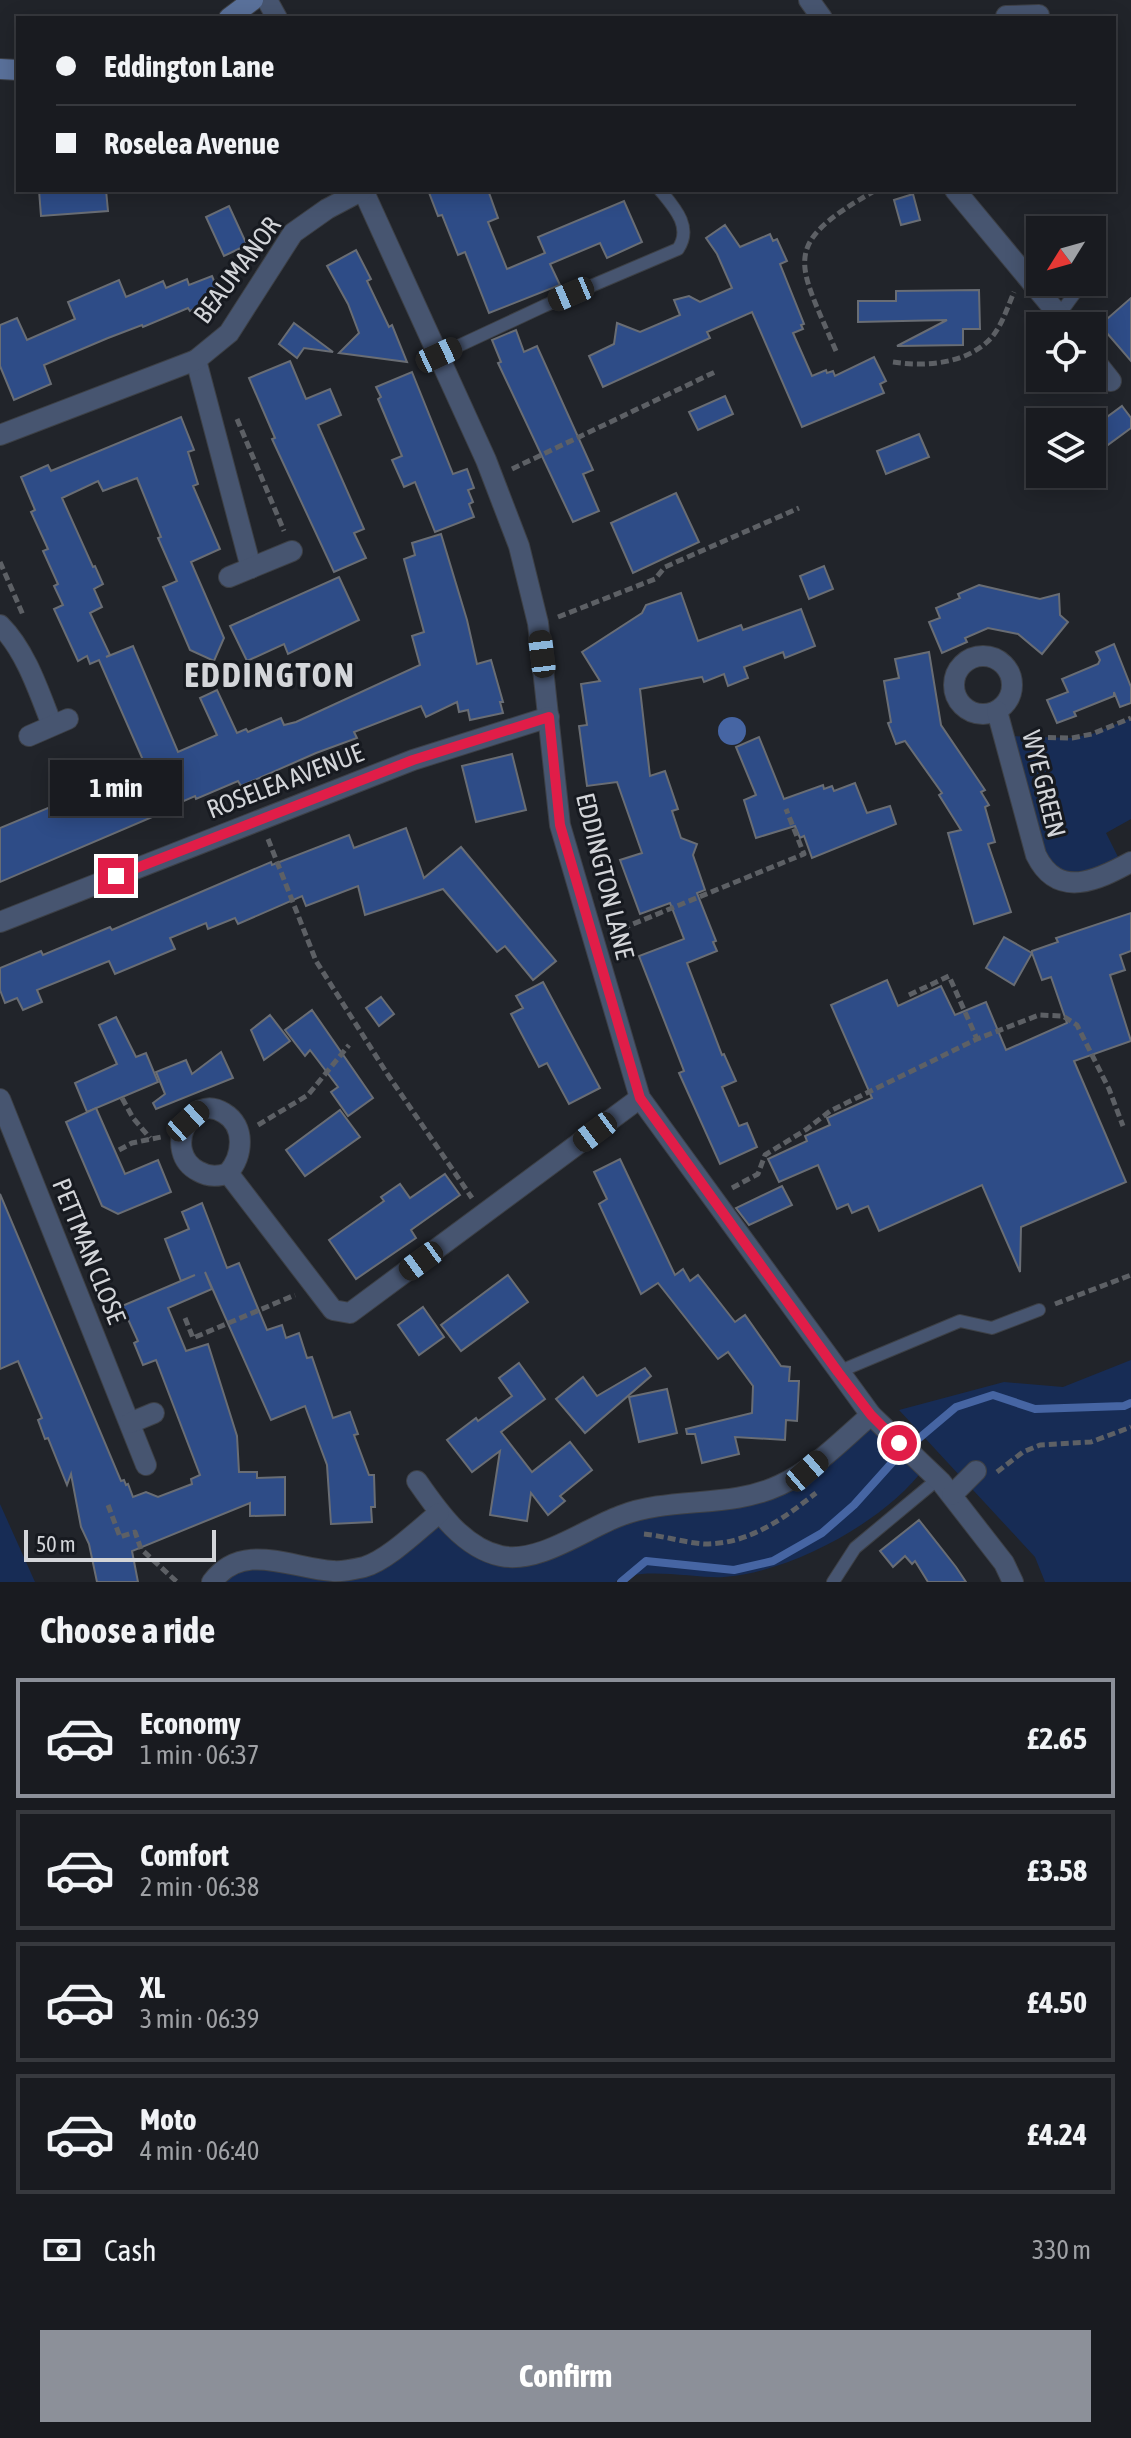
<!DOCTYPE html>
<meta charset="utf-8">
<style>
:root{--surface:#191b20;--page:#26282d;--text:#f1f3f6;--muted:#9fa1a5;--line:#37393e;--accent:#8c9099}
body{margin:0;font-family:"Asap Condensed",sans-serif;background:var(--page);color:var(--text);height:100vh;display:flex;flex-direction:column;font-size:30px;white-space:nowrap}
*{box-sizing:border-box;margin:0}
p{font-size:26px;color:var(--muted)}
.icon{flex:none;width:44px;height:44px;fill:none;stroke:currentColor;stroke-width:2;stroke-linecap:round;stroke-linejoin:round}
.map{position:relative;height:1582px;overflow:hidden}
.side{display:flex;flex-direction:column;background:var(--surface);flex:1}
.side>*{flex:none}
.hud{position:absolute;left:16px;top:16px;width:1100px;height:176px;border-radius:0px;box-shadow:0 4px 20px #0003,0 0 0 2px var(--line);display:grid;align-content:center;height:176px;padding:0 40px;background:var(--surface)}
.needle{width:52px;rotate:233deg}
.tools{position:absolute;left:1026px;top:216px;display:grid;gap:16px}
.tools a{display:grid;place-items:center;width:80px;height:80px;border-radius:0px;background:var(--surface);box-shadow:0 4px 20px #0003,0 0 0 2px var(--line);font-size:40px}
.scale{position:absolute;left:24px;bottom:20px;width:192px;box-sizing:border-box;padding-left:8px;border:4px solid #d3d5d9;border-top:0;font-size:22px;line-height:28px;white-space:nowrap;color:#d3d5d9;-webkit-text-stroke:6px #171a20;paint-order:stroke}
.end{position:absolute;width:36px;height:36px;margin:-18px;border:10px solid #e11d48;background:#fff;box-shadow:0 0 0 4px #fff}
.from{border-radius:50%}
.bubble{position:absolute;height:56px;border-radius:0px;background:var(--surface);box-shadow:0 4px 20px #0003,0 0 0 2px var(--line);font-size:26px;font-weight:700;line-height:56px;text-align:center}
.car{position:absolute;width:24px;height:48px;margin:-24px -12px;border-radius:10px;box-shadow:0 0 6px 2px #0007;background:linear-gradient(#222 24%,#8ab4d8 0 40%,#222 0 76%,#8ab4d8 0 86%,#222 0)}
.hud b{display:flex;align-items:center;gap:28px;height:76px;font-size:30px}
.hud b+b{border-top:2px solid var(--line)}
.hud i{width:20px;height:20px;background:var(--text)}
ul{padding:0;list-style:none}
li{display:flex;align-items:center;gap:24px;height:120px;margin:0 16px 12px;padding:0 24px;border:4px solid var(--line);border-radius:0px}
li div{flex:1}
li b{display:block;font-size:30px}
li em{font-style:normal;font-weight:700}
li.selected{border-color:var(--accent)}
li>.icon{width:72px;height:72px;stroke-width:1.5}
h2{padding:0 40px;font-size:36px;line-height:96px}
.pay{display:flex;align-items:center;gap:20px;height:88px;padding:0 40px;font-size:30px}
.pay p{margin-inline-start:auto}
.cta{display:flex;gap:16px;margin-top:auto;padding:16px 40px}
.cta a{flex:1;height:92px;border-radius:0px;background:var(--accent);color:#fff;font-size:32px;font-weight:700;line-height:92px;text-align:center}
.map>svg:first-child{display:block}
.green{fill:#172c55}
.water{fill:#4665a3}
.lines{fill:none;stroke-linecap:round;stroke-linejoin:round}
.stream{stroke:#4665a3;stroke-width:8}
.building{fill:#2e4c87;stroke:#696d74;stroke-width:2}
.lane-casing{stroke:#3d4046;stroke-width:14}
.street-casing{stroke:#3d4046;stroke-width:22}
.secondary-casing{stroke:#3d4046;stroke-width:22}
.path{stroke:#5d6065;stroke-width:5;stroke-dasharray:8 4;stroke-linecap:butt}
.lane{stroke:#475570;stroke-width:12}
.street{stroke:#475570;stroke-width:20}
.secondary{stroke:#5a719b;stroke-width:20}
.route{stroke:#e11d48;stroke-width:10}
.labels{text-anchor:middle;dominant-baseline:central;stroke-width:6;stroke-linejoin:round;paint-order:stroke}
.street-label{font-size:26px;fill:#d3d5d9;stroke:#171a20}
.district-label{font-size:34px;font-weight:bold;letter-spacing:2px;fill:#d3d5d9;stroke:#171a20}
</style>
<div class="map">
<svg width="1131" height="1582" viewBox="0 0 1131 1582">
<rect width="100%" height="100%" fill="#21242a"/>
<!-- green -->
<g class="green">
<polygon points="1131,718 1131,819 1106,833 1123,867 1096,879 1043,868 1006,736 1072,738 1092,734"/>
<polygon points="1131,1360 1131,1582 1045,1582 1035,1557 899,1410 1004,1382 1063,1387"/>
<path d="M871 1415 925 1467C885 1522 791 1572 724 1577 698 1579 636 1565 615 1582H212L221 1570 367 1566 439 1513 500 1556 622 1515 778 1486Z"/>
<polygon points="0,1504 35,1582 0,1582"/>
</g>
<!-- water -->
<circle class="water" cx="732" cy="731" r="14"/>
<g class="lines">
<!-- stream -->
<polyline class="stream" points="621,1582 646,1561 734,1570 773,1561 822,1533 854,1505 898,1456 956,1407 993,1395 1035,1409 1124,1406 1131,1403"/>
</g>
<!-- building -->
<g class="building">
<polygon points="39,190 106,190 108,211 41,216"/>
<polygon points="428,190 488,190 498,218 488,222 507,269 545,253 538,237 624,201 642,242 607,258 600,243 550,264 560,285 489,313 465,252 458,255 442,215 438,216"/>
<polygon points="913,194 920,220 901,225 894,200"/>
<polygon points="229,206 247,245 224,256 206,217"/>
<polygon points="725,225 740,247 770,234 773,241 777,239 787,261 780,264 804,324 801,325 803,329 793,333 812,376 826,370 827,373 833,371 835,376 874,357 886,381 880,384 884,393 802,427 752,312 707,332 710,338 603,387 589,356 614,344 617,323 640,332 680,315 674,300 689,296 700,302 732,288 717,254 706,238"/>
<polygon points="356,250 371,279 367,281 389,327 392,325 407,362 339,353 359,333 348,304 327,266"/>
<polygon points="212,276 221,298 190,311 188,308 143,327 142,325 108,338 44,365 51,384 14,400 0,366 0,325 17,318 27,340 75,319 68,302 119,280 126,297 163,281 166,288 187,279 189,285"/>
<polygon points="979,290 980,329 963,329 963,345 897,346 947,320 858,322 858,301 896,301 896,291"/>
<polygon points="1131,298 1131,361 1100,325"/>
<polygon points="294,323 333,352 304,348 297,358 279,344"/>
<polygon points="516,330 524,352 537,346 593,470 583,474 599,511 573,522 498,363 501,362 492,340"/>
<polygon points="290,361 306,399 330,389 341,415 318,425 364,529 354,533 366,558 334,572 272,439 275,438 249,378"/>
<polygon points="412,372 453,474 467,469 474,488 468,490 473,502 469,504 474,517 435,532 415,482 404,487 392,460 402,456 378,399 381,397 376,387"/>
<polygon points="725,396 733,414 698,430 689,412"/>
<polygon points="1122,406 1131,418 1131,428 1101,450 1092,438 1092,428"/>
<polygon points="181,417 194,450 188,452 198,484 193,486 220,549 191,562 224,638 214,661 190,650 163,587 177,581 158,538 161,537 137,478 103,491 98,481 62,498 93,567 95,566 103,584 94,589 102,607 90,613 110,655 106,657 133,646 178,752 217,735 200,698 217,690 237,733 246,729 248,732 281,718 284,725 296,722 420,665 412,636 424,632 404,559 415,555 412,543 441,534 467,620 477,664 491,660 503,702 500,702 503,713 470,720 468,710 459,712 457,702 426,717 421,706 354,732 357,738 316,753 241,786 238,781 196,799 195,796 156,813 157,815 0,882 0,828 77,796 76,793 108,780 106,775 143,760 99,660 90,664 87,656 78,661 54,609 63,605 54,586 58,584 43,551 48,549 31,512 35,510 21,477 48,465 51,471"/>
<polygon points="919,434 929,457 886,474 877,451"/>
<polygon points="676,493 699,542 633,573 611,523"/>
<polygon points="824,566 833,589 809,599 800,576"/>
<polygon points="339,577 359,620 288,654 284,644 247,661 230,626"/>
<polygon points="979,585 1040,599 1059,594 1060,615 1068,622 1042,654 1018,634 988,628 965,638 967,642 942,653 929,622 940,618 936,608 960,598 958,594"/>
<polygon points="681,593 698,641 741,625 743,630 801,609 815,646 785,658 783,652 744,667 748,678 728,686 724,674 704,682 702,677 640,689 650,776 665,771 678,809 672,811 681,838 697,844 693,855 705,890 697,893 716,941 713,942 717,951 687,963 722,1055 724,1054 736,1081 722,1087 739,1126 747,1123 757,1147 720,1164 679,1073 684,1071 639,956 684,939 670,903 640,914 620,860 642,853 617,782 587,786 579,726 587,725 581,684 600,681 582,652 642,613 646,605"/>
<polygon points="1114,644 1131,687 1131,703 1120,707 1114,692 1114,696 1074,712 1076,716 1057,723 1047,700 1068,692 1062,679 1098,664 1100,660 1096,652"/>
<polygon points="929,652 941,725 985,790 981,792 989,805 985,807 995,842 988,844 1011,912 974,924 948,833 961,830 939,795 942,793 905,741 896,744 888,723 891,722 884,681 899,678 895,659"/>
<polygon points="759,737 784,799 823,785 824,789 832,786 834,791 855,783 867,813 890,806 896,824 812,858 804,836 800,838 795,826 756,838 744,800 756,795 736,747"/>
<polygon points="512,754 526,810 476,822 462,766"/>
<polygon points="406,828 424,878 461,847 556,961 533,980 505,946 497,952 443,889 365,915 358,886 306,906 302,896 238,924 235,918 208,929 206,923 170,938 175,949 115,974 109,961 37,990 42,1002 23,1010 17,998 5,1003 0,990 0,968 41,951 43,955 110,927 112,930 271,862 272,865 349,835 354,848"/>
<polygon points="1131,913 1131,951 1120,955 1125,970 1110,975 1131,1041 1074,1061 1126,1182 1021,1227 1020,1272 982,1185 879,1231 868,1206 852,1213 848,1204 837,1209 818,1165 779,1182 768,1159 807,1141 805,1136 830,1125 827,1118 872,1098 831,1005 887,980 898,1006 941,986 955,1015 986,1002 1006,1050 1067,1023 1051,977 1042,980 1032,953 1014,985 986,968 1004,937 1032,953 1032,951 1058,942 1056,938"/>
<polygon points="543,982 600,1088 569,1104 547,1063 539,1067 511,1014 523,1008 516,996"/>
<polygon points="381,997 394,1014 379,1026 366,1008"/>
<polygon points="312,1010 373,1098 348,1116 331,1092 338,1087 310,1050 305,1056 285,1030"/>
<polygon points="270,1015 290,1041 264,1060 251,1030"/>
<polygon points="116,1017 136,1057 146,1053 158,1082 87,1112 75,1083 117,1064 99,1025"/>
<polygon points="221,1052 233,1078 156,1109 153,1103 165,1094 156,1072 186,1060 192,1074"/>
<polygon points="96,1108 125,1174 158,1160 171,1192 118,1214 102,1206 66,1122"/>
<polygon points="340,1110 360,1137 305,1176 286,1150"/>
<polygon points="620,1159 675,1275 683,1269 690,1281 698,1275 735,1322 745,1315 781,1366 790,1367 789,1381 799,1381 797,1421 786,1420 785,1440 735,1437 739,1454 702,1463 695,1434 687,1434 686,1429 752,1413 753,1386 728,1352 718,1359 658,1283 641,1294 599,1204 607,1199 594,1172"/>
<polygon points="445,1174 460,1195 411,1230 416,1238 356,1279 329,1240 384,1201 381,1197 400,1184 410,1198"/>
<polygon points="782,1186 792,1205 749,1225 736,1208"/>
<polygon points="0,1194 121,1481 124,1480 126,1485 128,1484 133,1497 146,1492 158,1497 192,1484 191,1479 200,1475 156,1360 143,1365 134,1343 138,1341 122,1306 195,1275 181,1281 165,1239 189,1229 182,1212 202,1203 227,1268 239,1263 267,1330 282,1325 286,1338 299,1333 307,1358 312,1357 333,1418 350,1412 358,1434 354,1435 369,1475 374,1475 375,1507 371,1507 372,1522 331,1524 327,1465 305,1406 271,1420 205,1272 212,1289 168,1308 186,1351 208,1344 237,1436 239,1472 257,1472 257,1478 285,1477 285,1515 250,1516 250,1503 132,1551 138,1582 97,1582 89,1544 81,1527 71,1474 67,1485 48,1438 45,1439 38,1420 42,1418 18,1361 0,1369"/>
<polygon points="508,1275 528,1302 461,1351 441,1325"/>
<polygon points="423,1307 444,1337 419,1355 398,1325"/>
<polygon points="519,1363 545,1399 501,1432 532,1472 570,1442 592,1470 560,1496 565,1501 548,1515 531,1493 527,1521 490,1515 500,1451 472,1472 447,1440 476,1418 478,1421 512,1396 499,1378"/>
<polygon points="645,1368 651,1376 585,1433 556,1399 583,1377 597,1396"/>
<polygon points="667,1389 677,1433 639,1442 629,1397"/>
<polygon points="919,1520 956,1567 966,1582 928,1582 915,1561 912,1564 905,1556 893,1567 880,1551"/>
</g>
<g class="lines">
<!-- lane casing -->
<g class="lane-casing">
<g id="lane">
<polyline points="1059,315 1083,282"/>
<path d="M439 355 544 306 678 249C693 227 674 207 660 190"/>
<polyline points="838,1372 960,1321 992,1328 1039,1310"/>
<polyline points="833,1582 855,1548 938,1479"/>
</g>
</g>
<!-- street casing -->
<g class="street-casing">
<g id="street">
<polyline points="267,0 277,18"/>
<polyline points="809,0 822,18"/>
<polyline points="1006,16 1039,15"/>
<polyline points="363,190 486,460 519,546 538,623 560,825 640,1098 871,1415 941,1482 1004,1563 1013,1582"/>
<polyline points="955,190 1068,326"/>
<polyline points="1092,357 1111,381"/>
<polyline points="196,360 251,568"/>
<polyline points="0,435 196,360 229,333 293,233 327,209 363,190"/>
<polyline points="229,577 292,551"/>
<path d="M0 625C26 651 39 692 52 725"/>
<circle cx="983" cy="685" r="29"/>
<path d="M997 711 1036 855C1058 900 1098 880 1131 862"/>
<polyline points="29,736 68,719"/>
<polyline points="0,922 413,760 549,717"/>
<polyline points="0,1099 146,1465"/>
<path d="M228 1173C243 1156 246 1126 224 1113 190 1091 162 1152 198 1171 208 1177 218 1177 228 1173L333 1310 350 1313 640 1098"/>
<polyline points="130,1423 154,1413"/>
<path d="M417 1481C437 1510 463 1548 501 1556 539 1564 585 1529 620 1516 671 1496 729 1509 780 1485 815 1469 842 1440 871 1415"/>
<polyline points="952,1495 976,1471"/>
<path d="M212 1582C243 1540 292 1569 333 1571 342 1572 355 1569 364 1567 388 1560 419 1529 439 1513"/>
</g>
</g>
<!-- secondary casing -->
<g class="secondary-casing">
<g id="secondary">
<polyline points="229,18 253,0"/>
<polyline points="0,69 18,70"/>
</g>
</g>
<!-- path -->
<g class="path">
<path d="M836 351C797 260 779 245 876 190"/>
<path d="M893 362C926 367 968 364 992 337 1002 325 1008 306 1014 292"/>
<polyline points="237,419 284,531"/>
<polyline points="512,469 717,371"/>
<polyline points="0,562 23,615"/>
<polyline points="558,617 655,579 665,567 799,508"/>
<polyline points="1024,737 1072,738 1092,734 1131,718"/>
<polyline points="268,839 316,961 388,1075 472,1198"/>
<polyline points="611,933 804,854 786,809"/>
<polyline points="909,995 949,976 977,1039"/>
<polyline points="122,1098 133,1118 150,1138"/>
<polyline points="258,1125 308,1095 349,1045"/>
<polyline points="119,1150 132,1143 161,1137"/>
<polyline points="732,1188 758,1174 765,1155 807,1129 830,1111 977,1039 1039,1015 1063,1016 1077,1025 1109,1089 1123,1126"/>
<polyline points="1055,1304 1131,1275"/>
<polyline points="185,1318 193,1338 295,1295"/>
<polyline points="997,1472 1023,1452 1040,1445 1091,1442 1131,1427"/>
<polyline points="108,1505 120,1537 135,1532 141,1549 177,1582"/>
<path d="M644 1534C664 1536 686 1543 705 1544 749 1544 783 1519 816 1493"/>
</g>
<!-- lane -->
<use href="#lane" class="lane"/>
<!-- street -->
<use href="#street" class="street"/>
<!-- secondary -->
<use href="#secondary" class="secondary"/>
</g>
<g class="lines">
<!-- route -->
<polyline class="route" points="116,876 413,760 549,717 560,825 640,1098 838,1372 871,1415 899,1443"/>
</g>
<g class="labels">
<!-- street labels -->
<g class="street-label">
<text transform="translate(237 270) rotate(-53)">BEAUMANOR</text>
<text transform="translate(285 781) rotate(-21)">ROSELEA AVENUE</text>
<text transform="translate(1044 784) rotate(76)">WYE GREEN</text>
<text transform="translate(605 876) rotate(76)">EDDINGTON LANE</text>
<text transform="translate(89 1251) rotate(68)">PETTMAN CLOSE</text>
</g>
<!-- district labels -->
<g class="district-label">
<text x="270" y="674">EDDINGTON</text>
</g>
</g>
</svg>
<div class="tools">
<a><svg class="needle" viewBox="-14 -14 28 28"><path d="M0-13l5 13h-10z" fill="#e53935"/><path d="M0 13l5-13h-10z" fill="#9fa1a5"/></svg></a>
<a><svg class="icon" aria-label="locate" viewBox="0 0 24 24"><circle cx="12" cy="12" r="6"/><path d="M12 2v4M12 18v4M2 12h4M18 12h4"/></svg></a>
<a><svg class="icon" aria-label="layers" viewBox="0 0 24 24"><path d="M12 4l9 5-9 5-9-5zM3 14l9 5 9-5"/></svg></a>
</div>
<div class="scale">50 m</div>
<i class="end from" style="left:899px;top:1443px"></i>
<i class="end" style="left:116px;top:876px"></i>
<div class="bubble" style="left:50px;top:760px;width:132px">1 min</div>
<i class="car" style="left:571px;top:294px;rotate:247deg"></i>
<i class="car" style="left:439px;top:355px;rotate:65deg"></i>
<i class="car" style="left:542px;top:654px;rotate:353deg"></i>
<i class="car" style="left:188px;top:1121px;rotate:48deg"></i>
<i class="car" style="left:595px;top:1132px;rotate:233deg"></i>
<i class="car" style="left:421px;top:1261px;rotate:234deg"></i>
<i class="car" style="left:807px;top:1471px;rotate:49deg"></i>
<div class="hud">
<b><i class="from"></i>Eddington Lane</b>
<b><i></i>Roselea Avenue</b>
</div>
</div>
<section class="side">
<h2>Choose a ride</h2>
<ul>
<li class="selected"><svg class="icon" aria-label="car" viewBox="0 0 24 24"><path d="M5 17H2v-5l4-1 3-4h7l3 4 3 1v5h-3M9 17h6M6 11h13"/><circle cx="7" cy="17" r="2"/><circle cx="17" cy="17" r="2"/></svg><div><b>Economy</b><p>1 min · 06:37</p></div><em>£2.65</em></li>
<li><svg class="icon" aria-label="car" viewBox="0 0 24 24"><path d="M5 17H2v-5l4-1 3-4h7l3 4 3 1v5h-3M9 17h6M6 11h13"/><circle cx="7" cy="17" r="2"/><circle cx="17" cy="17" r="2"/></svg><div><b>Comfort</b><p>2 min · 06:38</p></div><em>£3.58</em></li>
<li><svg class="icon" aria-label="car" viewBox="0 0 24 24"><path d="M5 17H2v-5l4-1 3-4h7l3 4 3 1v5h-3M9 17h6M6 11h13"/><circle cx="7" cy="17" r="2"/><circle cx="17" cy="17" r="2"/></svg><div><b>XL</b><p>3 min · 06:39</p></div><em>£4.50</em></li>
<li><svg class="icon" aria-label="car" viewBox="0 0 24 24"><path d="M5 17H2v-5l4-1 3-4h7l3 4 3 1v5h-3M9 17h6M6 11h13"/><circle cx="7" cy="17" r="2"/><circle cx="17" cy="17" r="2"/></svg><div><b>Moto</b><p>4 min · 06:40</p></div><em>£4.24</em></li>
</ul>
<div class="pay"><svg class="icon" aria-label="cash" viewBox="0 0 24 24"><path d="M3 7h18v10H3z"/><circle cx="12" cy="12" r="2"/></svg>Cash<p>330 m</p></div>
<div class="cta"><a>Confirm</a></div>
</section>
